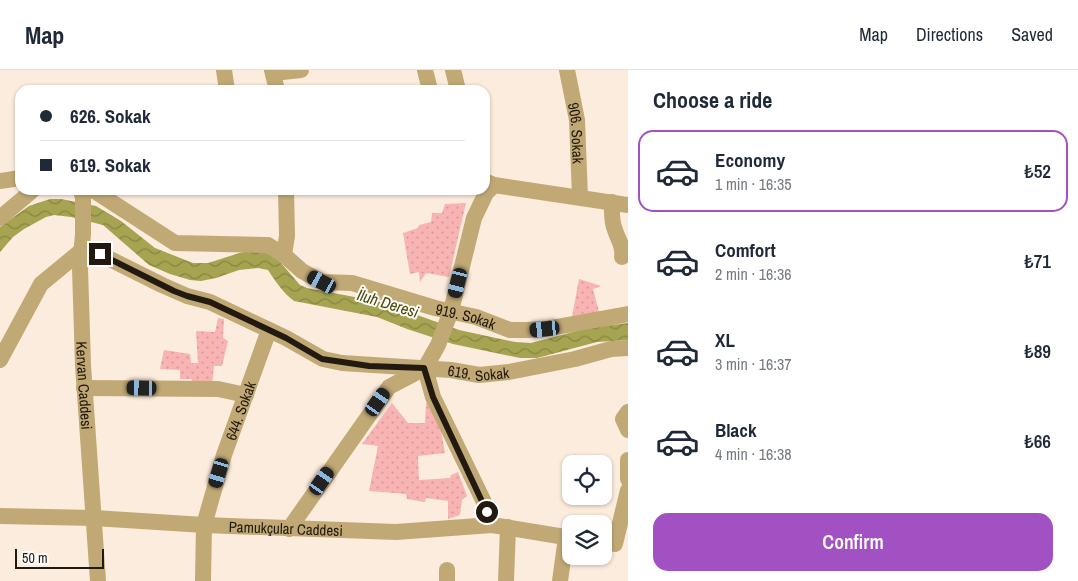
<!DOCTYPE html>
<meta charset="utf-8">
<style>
:root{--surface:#fff;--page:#f2f2f3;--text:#1f2937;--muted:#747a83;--line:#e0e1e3;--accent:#a151c1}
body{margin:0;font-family:"Archivo Narrow",sans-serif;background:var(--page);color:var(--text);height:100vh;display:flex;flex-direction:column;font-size:19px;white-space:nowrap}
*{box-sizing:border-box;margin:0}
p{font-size:16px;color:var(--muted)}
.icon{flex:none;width:28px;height:28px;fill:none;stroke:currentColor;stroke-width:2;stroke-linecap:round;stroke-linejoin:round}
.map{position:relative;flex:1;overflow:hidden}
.side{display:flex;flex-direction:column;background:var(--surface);width:450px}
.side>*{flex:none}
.top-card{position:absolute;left:15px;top:15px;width:475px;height:110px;border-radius:15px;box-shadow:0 1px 4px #0004;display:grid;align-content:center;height:110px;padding:0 25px;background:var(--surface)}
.controls{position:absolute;left:562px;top:385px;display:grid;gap:10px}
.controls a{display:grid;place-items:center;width:50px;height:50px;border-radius:10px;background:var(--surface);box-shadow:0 1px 4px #0004;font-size:25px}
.scale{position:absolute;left:15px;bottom:12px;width:89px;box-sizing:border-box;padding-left:5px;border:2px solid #221910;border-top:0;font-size:14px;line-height:18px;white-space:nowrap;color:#221910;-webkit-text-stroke:4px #fcfcfc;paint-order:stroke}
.end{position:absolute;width:22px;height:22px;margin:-11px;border:6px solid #221910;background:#fff;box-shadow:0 0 0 2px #fff}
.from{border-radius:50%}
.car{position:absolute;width:15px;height:30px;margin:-15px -8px;border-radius:6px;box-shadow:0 0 4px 1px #0007;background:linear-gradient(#222 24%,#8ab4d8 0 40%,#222 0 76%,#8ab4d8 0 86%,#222 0)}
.top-card b{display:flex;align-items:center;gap:18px;height:48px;font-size:19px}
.top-card b+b{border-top:1px solid var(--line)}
.top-card i{width:12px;height:12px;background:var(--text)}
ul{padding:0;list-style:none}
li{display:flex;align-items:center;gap:15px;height:82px;margin:0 10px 8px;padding:0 15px;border:2px solid transparent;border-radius:15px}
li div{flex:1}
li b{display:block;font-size:19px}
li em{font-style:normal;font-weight:600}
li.active{border-color:var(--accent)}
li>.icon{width:45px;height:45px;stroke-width:1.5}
h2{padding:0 25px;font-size:22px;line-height:60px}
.button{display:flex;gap:10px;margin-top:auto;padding:10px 25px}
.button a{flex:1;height:58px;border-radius:15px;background:var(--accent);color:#fff;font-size:20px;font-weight:600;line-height:58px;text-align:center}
header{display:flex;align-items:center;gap:30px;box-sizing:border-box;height:70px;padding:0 25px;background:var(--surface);border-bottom:1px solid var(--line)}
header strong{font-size:24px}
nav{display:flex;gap:28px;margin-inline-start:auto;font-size:18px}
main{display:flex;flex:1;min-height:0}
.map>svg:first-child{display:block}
.garden{fill:url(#garden-dots)}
.water{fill:url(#water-waves)}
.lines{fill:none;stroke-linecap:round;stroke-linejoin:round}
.minor{stroke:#c1a975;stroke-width:16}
.route{stroke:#221910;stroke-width:6}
.labels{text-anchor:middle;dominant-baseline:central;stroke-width:4;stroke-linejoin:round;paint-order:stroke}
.street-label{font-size:15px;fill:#221910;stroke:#fcfcfc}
.water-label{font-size:16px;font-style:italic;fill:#4a4804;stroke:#fcfcfc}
</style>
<header>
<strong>Map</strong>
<nav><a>Map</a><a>Directions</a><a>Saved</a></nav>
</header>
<main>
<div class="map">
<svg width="628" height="511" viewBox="0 0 628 511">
<defs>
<pattern id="garden-dots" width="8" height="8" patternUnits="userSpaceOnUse" patternTransform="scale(1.25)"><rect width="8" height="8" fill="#f8b4b2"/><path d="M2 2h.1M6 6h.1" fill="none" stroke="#d49a98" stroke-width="1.8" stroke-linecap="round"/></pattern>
<pattern id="water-waves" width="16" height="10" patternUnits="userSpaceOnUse" patternTransform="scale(1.25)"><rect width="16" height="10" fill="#a6a451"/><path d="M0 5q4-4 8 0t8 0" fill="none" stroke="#878542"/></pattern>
</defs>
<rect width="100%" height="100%" fill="#fcecdd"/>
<!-- garden -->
<g class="garden">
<polygon points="466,133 449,207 426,203 420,212 419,202 410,204 403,163 418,158 419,155 431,152 432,143 442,143 445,134"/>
<polygon points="579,209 601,216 593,219 599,242 572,247"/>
<polygon points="218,248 224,249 223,268 228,271 222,296 214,296 212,315 191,315 192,309 180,309 180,300 160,299 164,280 190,284 191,293 198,293 196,261 215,262"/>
<polygon points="429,331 439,350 445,383 418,386 419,410 450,408 451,405 458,402 467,426 462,430 460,445 448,449 448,431 426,428 425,432 407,429 406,424 369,421 378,376 362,374 392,333 408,353 425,353 426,333"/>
</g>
<!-- water -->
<path class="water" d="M50 129H61L96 136 121 151 155 178 193 193H208L249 180 269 183 281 193 300 215 307 218 381 232 459 260 515 272 531 273 588 258 628 253V270L597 272 537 288H520L453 274 407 259 377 247 294 231C283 223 276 212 268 200L258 198 239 200 216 208 201 211 190 210 170 204 149 195 103 155 71 147 54 145 46 147 24 159 13 167 0 182V157L29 136Z"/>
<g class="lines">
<!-- minor -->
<g class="minor">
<polyline points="224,0 227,20"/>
<polyline points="272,0 277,20"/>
<polyline points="425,0 430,20"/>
<polyline points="453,0 458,20"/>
<path id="s1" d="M567 0 577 50 580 127"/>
<polyline points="273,3 301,0"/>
<polyline points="0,111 20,108"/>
<polyline points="485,111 494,115 628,135"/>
<path id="s2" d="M81 120 83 128V164L80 198 83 295 98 511"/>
<path id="s3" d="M93 120 175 173 268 175 284 185 302 201 322 212 352 213 435 238 476 247 510 260H527L545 259 628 244"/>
<path d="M612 132C612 141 611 151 615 160 618 170 624 176 622 187"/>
<polyline points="0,148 33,120"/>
<polyline points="284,185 287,166 286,120"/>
<path id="s4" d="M0 290 41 214 81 181 100 184 162 215 187 226 210 232 286 268 323 289 342 293 451 300 479 305 509 302 575 289 611 279 628 278"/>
<polyline points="425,298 433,327 483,430 492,455"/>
<polyline points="84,318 218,319 246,325"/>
<polyline points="628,342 623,349 628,360"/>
<polyline points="628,390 628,409"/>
<path id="s5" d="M0 446 94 448 204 455 396 462 492 455 571 468"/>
<polyline points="289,459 389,317 425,298 438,275 451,241 474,148 486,123 494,115"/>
<polyline points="615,474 628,420"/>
<path id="s6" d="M203 511 204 455 224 385 269 260"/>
<polyline points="447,511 447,500"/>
<polyline points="506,511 508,457"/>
<polyline points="560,511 566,467"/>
</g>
</g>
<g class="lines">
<!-- route -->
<polyline class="route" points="100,184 174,221 187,226 210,232 286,268 322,289 369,296 424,298 433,327 487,442"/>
</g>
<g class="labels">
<!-- street labels -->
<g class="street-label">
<text stroke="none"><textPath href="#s1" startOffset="64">906. Sokak</textPath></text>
<text stroke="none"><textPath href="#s3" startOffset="405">919. Sokak</textPath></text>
<text stroke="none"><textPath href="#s4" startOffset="561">619. Sokak</textPath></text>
<text stroke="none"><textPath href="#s2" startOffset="196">Kervan Caddesi</textPath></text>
<text stroke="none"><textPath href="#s6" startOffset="176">644. Sokak</textPath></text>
<text stroke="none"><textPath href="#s5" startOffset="286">Pamukçular Caddesi</textPath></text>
</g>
<!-- water labels -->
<g class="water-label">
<text transform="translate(388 233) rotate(17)">İluh Deresi</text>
</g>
</g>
</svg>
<div class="controls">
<a><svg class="icon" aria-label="locate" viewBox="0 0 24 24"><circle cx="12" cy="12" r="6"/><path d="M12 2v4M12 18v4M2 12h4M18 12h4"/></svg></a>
<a><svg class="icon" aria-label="layers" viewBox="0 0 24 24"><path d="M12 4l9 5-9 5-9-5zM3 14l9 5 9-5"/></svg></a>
</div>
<div class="scale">50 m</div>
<i class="end from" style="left:487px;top:442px"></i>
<i class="end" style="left:100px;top:184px"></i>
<i class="car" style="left:322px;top:212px;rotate:298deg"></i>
<i class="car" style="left:458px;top:213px;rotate:194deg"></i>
<i class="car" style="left:545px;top:259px;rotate:264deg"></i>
<i class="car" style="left:142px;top:318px;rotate:271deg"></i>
<i class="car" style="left:378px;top:332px;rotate:35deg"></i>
<i class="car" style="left:219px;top:403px;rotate:197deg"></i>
<i class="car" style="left:322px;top:411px;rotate:35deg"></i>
<div class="top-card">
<b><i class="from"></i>626. Sokak</b>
<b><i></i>619. Sokak</b>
</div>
</div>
<section class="side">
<h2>Choose a ride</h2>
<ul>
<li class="active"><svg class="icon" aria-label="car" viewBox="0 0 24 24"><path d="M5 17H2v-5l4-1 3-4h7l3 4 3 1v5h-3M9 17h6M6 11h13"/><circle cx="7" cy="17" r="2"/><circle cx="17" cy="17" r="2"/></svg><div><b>Economy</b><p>1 min · 16:35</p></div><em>₺52</em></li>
<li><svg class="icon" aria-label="car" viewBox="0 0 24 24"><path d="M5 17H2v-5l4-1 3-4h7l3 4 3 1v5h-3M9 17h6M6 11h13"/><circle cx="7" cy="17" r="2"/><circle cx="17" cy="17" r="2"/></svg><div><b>Comfort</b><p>2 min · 16:36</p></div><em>₺71</em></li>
<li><svg class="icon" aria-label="car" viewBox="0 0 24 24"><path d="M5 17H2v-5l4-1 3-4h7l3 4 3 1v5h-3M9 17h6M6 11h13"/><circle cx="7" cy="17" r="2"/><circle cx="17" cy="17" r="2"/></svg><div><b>XL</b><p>3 min · 16:37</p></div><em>₺89</em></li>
<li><svg class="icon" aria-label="car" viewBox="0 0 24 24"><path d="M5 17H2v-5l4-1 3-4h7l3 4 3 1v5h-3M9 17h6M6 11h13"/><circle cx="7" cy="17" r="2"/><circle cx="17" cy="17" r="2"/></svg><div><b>Black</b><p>4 min · 16:38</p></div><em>₺66</em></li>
</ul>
<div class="button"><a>Confirm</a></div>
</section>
</main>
